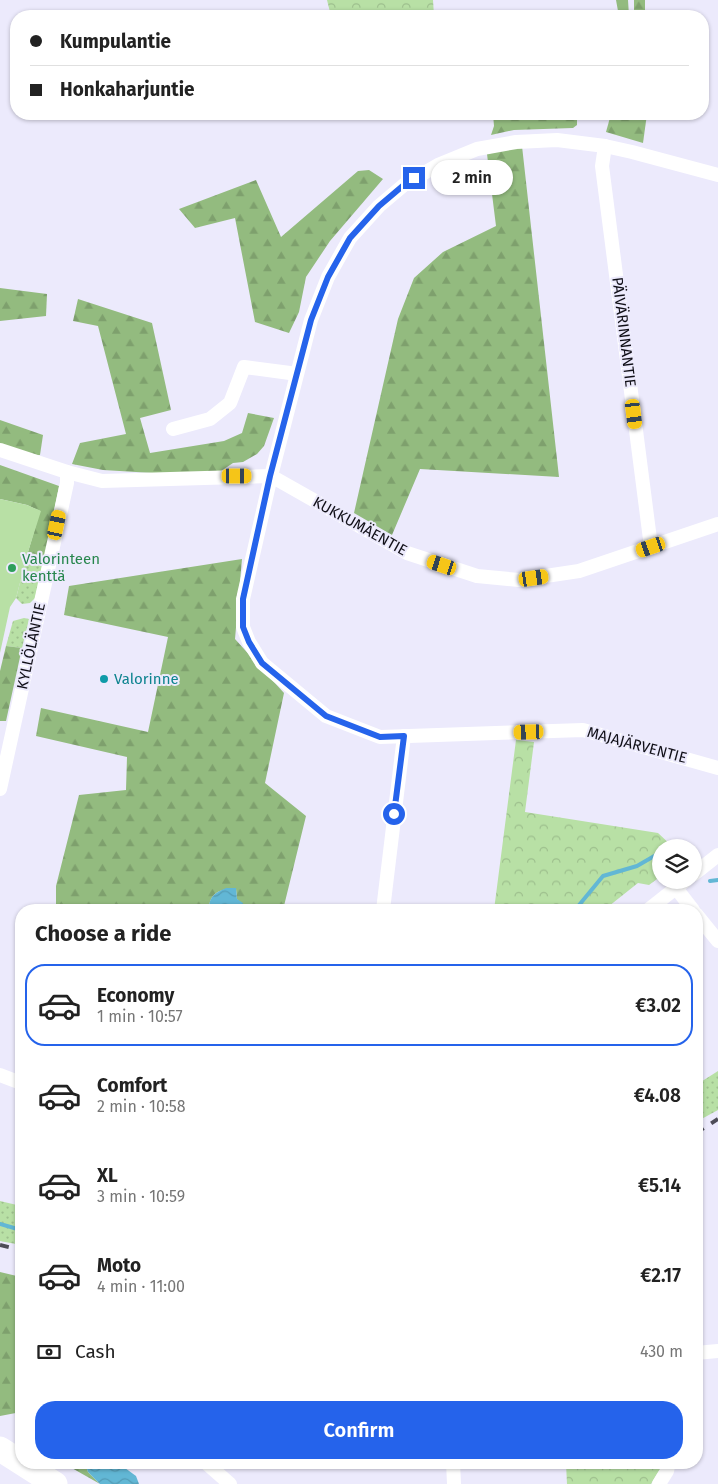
<!DOCTYPE html>
<meta charset="utf-8">
<style>
:root{--surface:#fff;--page:#f2f2f2;--text:#222;--muted:#767676;--line:#e0e0e0;--accent:#2563eb}
body{margin:0;font-family:"Fira Sans",sans-serif;background:var(--page);color:var(--text);height:100vh;display:flex;flex-direction:column;font-size:19px;white-space:nowrap}
*{box-sizing:border-box;margin:0}
p{font-size:16px;color:var(--muted)}
.icon{flex:none;width:28px;height:28px;fill:none;stroke:currentColor;stroke-width:2;stroke-linecap:round;stroke-linejoin:round}
.map{position:relative;flex:1;overflow:hidden}
.side{position:absolute;left:15px;top:904px;width:688px;height:565px;display:flex;flex-direction:column;background:var(--surface);border-radius:20px;box-shadow:0 1px 4px #0004}
.side>*{flex:none}
.banner{position:absolute;left:10px;top:10px;width:699px;height:110px;border-radius:20px;box-shadow:0 1px 4px #0004;display:grid;align-content:center;height:110px;padding:0 20px;background:var(--surface)}
.buttons{position:absolute;left:652px;top:839px;display:grid;gap:10px}
.buttons a{display:grid;place-items:center;width:50px;height:50px;border-radius:50%;background:var(--surface);box-shadow:0 1px 4px #0004;font-size:25px}
.end{position:absolute;width:22px;height:22px;margin:-11px;border:6px solid #2563eb;background:#fff;box-shadow:0 0 0 2px #fff}
.from{border-radius:50%}
.bubble{position:absolute;height:35px;border-radius:18px;background:var(--surface);box-shadow:0 1px 4px #0004;font-size:16px;font-weight:600;line-height:35px;text-align:center}
.car{position:absolute;width:15px;height:30px;margin:-15px -8px;border-radius:6px;box-shadow:0 0 4px 1px #0007;background:linear-gradient(#f5c518 24%,#345 0 40%,#f5c518 0 76%,#345 0 86%,#f5c518 0)}
.banner b{display:flex;align-items:center;gap:18px;height:48px;font-size:19px}
.banner b+b{border-top:1px solid var(--line)}
.banner i{width:12px;height:12px;background:var(--text)}
ul{padding:0;list-style:none}
li{display:flex;align-items:center;gap:15px;height:82px;margin:0 10px 8px;padding:0 10px;border:2px solid transparent;border-radius:20px}
li div{flex:1}
li b{display:block;font-size:19px}
li em{font-style:normal;font-weight:600}
li.on{border-color:var(--accent)}
li>.icon{width:45px;height:45px;stroke-width:1.5}
h2{padding:0 20px;font-size:22px;line-height:60px}
.pay{display:flex;align-items:center;gap:12px;height:55px;padding:0 20px;font-size:19px}
.pay p{margin-inline-start:auto}
.button{display:flex;gap:10px;margin-top:auto;padding:10px 20px}
.button a{flex:1;height:58px;border-radius:20px;background:var(--accent);color:#fff;font-size:20px;font-weight:600;line-height:58px;text-align:center}
.map>svg:first-child{display:block}
.grass{fill:url(#grass-dots)}
.forest{fill:url(#forest-firs)}
.park{fill:url(#park-crowns)}
.garden{fill:#b8e0a5}
.water{fill:url(#water-waves)}
.lines{fill:none;stroke-linecap:round;stroke-linejoin:round}
.stream{stroke:#62b7d5;stroke-width:4}
.street{stroke:#fff;stroke-width:14}
.highway{stroke:#fff;stroke-width:25}
.rail{stroke:#4e4d58;stroke-width:4;stroke-dasharray:9 9;stroke-linecap:butt}
.route{stroke:#2563eb;stroke-width:6}
.leisure-dot{fill:#2e9e5b;stroke:#eceafc;stroke-width:2}
.culture-dot{fill:#0f9aa8;stroke:#eceafc;stroke-width:2}
.labels{text-anchor:middle;dominant-baseline:central;stroke-width:4;stroke-linejoin:round;paint-order:stroke}
.street-label{font-size:15px;fill:#100f17;stroke:#eceafc}
.leisure-label{font-size:15px;fill:#27864d;stroke:#eceafc;text-anchor:start}
.culture-label{font-size:15px;fill:#0d838f;stroke:#eceafc;text-anchor:start}
</style>
<div class="map">
<svg width="718" height="1484" viewBox="0 0 718 1484">
<defs>
<pattern id="grass-dots" width="8" height="8" patternUnits="userSpaceOnUse" patternTransform="scale(1.25)"><rect width="8" height="8" fill="#b8e0a5"/><path d="M2 2h.1M6 6h.1" fill="none" stroke="#9dbf8d" stroke-width="1.8" stroke-linecap="round"/></pattern>
<pattern id="forest-firs" width="22" height="20" patternUnits="userSpaceOnUse" patternTransform="scale(1.25)"><rect width="22" height="20" fill="#93bb7f"/><path d="M5 1l3.5 6h-7zM16 11l3.5 6h-7z" fill="#7ea06d"/></pattern>
<pattern id="park-crowns" width="20" height="18" patternUnits="userSpaceOnUse" patternTransform="scale(1.25)"><rect width="20" height="18" fill="#b8e0a5"/><path d="M2 6a3 3 0 1 1 6 0M12 15a3 3 0 1 1 6 0" fill="none" stroke="#9dbf8d"/></pattern>
<pattern id="water-waves" width="16" height="10" patternUnits="userSpaceOnUse" patternTransform="scale(1.25)"><rect width="16" height="10" fill="#62b7d5"/><path d="M0 5q4-4 8 0t8 0" fill="none" stroke="#549cb6"/></pattern>
</defs>
<rect width="100%" height="100%" fill="#eceafc"/>
<!-- grass -->
<g class="grass">
<polygon points="28,552 45,557 35,598 30,603 22,604 16,598"/>
<polygon points="24,618 29,619 22,648 6,646 13,621"/>
<polygon points="718,1071 718,1110 696,1122 696,1085"/>
<polygon points="0,1201 21,1206 21,1245 0,1241"/>
</g>
<!-- forest -->
<g class="forest">
<polygon points="616,0 628,0 629,16 617,16 618,11"/>
<polygon points="634,0 645,0 645,11 643,16 634,16"/>
<polygon points="493,114 570,114 577,117 577,125 573,128 514,130 491,135 494,126"/>
<polygon points="611,114 647,114 643,143 606,132"/>
<polygon points="522,146 559,477 420,469 392,535 354,513 398,319 414,278 443,252 496,226 487,154"/>
<polygon points="369,170 383,179 330,241 306,277 299,312 289,333 255,322 235,218 195,228 179,209 256,180 281,237 358,171"/>
<polygon points="0,288 47,294 46,316 0,321"/>
<polygon points="78,299 152,323 171,410 140,418 150,453 224,441 242,433 248,413 274,418 264,446 257,454 243,462 233,463 221,471 169,474 103,470 72,464 80,443 126,434 98,326 73,321"/>
<polygon points="0,420 43,435 40,455 31,456 0,444"/>
<polygon points="0,465 59,486 45,557 28,552 40,511 27,505 0,499"/>
<path d="M242 559 235 639 284 693 265 783 306 816 283 910H242L237 899 236 889C220 888 209 893 209 910H56V886L79 795 126 790 127 757 36 736 41 708 148 732 168 637 64 615 69 586Z"/>
<polygon points="6,646 22,648 6,721 0,721 0,671"/>
<polygon points="0,1272 21,1277 21,1412 0,1416"/>
<polygon points="63,1463 85,1463 88,1472 100,1484"/>
</g>
<!-- park -->
<g class="park">
<polygon points="327,0 433,0 434,16 331,16"/>
<polygon points="516,740 534,742 525,812 658,833 673,847 661,848 661,876 649,885 638,883 604,910 494,910"/>
<polygon points="566,1463 662,1463 660,1469 651,1484 567,1484"/>
</g>
<!-- garden -->
<polygon class="garden" points="0,499 27,505 41,511 28,552 16,598 10,607 0,653"/>
<!-- water -->
<g class="water">
<path d="M226 888H236L237 899 243 903 242 910H209C209 896 215 893 226 888Z"/>
<polygon points="85,1463 123,1463 125,1468 136,1476 139,1484 100,1484 88,1472"/>
</g>
<g class="lines">
<!-- stream -->
<g class="stream">
<polyline points="710,881 718,880"/>
<polyline points="575,910 603,876 637,866 656,855 661,855"/>
<polyline points="0,1224 21,1230"/>
<polyline points="21,1279 17,1301 21,1306"/>
</g>
<!-- street -->
<g class="street">
<polyline points="605,146 602,166 651,547"/>
<polyline points="718,175 632,152 605,146 557,140 516,142 477,149 438,165 405,184 379,206 350,238 328,277 311,320 271,476 243,599 243,627 249,642 262,663 326,716 380,737 583,730 718,768"/>
<polyline points="173,429 210,419 230,403 244,367 290,373"/>
<polyline points="0,450 67,472 102,481 271,476 407,553 477,576 519,580 579,571 718,524"/>
<polyline points="0,789 67,483 67,472"/>
<polyline points="694,874 718,855"/>
<polyline points="676,888 693,910"/>
<polyline points="383,910 404,736"/>
<polyline points="648,910 686,880"/>
<polyline points="696,914 718,941"/>
<polyline points="0,1075 21,1083"/>
<polyline points="696,1353 718,1351"/>
<polyline points="205,1462 230,1484"/>
<polyline points="453,1462 454,1484"/>
<polyline points="659,1484 667,1471 669,1462"/>
</g>
<!-- highway -->
<polyline class="highway" points="0,1449 55,1484"/>
<!-- rail -->
<g class="rail">
<polyline points="696,1133 718,1119"/>
<polyline points="0,1245 21,1250"/>
</g>
</g>
<g class="lines">
<!-- route -->
<polyline class="route" points="394,814 404,736 380,737 326,716 262,663 249,642 243,627 243,599 270,476 311,320 328,277 350,238 379,206 405,184 414,178"/>
</g>
<!-- markers -->
<circle class="leisure-dot" cx="12" cy="568" r="5"/>
<circle class="culture-dot" cx="104" cy="679" r="5"/>
<g class="labels">
<!-- street labels -->
<g class="street-label">
<text transform="translate(624 332) rotate(83)">PÄIVÄRINNANTIE</text>
<text transform="translate(360 526) rotate(29)">KUKKUMÄENTIE</text>
<text transform="translate(31 646) rotate(-78)">KYLLÖLÄNTIE</text>
<text transform="translate(637 745) rotate(15)">MAJAJÄRVENTIE</text>
</g>
<!-- leisure labels -->
<g class="leisure-label">
<text x="22" y="559">Valorinteen<tspan x="22" dy="17">kenttä</tspan></text>
</g>
<!-- culture labels -->
<g class="culture-label">
<text x="114" y="679">Valorinne</text>
</g>
</g>
</svg>
<div class="buttons">
<a><svg class="icon" aria-label="layers" viewBox="0 0 24 24"><path d="M12 4l9 5-9 5-9-5zM3 14l9 5 9-5"/></svg></a>
</div>
<i class="end from" style="left:394px;top:814px"></i>
<i class="end" style="left:414px;top:178px"></i>
<div class="bubble" style="left:431px;top:160px;width:82px">2 min</div>
<i class="car" style="left:634px;top:414px;rotate:173deg"></i>
<i class="car" style="left:237px;top:476px;rotate:90deg"></i>
<i class="car" style="left:57px;top:525px;rotate:12deg"></i>
<i class="car" style="left:651px;top:547px;rotate:251deg"></i>
<i class="car" style="left:442px;top:565px;rotate:288deg"></i>
<i class="car" style="left:534px;top:578px;rotate:82deg"></i>
<i class="car" style="left:529px;top:732px;rotate:268deg"></i>
<div class="banner">
<b><i class="from"></i>Kumpulantie</b>
<b><i></i>Honkaharjuntie</b>
</div>
<section class="side">
<h2>Choose a ride</h2>
<ul>
<li class="on"><svg class="icon" aria-label="car" viewBox="0 0 24 24"><path d="M5 17H2v-5l4-1 3-4h7l3 4 3 1v5h-3M9 17h6M6 11h13"/><circle cx="7" cy="17" r="2"/><circle cx="17" cy="17" r="2"/></svg><div><b>Economy</b><p>1 min · 10:57</p></div><em>€3.02</em></li>
<li><svg class="icon" aria-label="car" viewBox="0 0 24 24"><path d="M5 17H2v-5l4-1 3-4h7l3 4 3 1v5h-3M9 17h6M6 11h13"/><circle cx="7" cy="17" r="2"/><circle cx="17" cy="17" r="2"/></svg><div><b>Comfort</b><p>2 min · 10:58</p></div><em>€4.08</em></li>
<li><svg class="icon" aria-label="car" viewBox="0 0 24 24"><path d="M5 17H2v-5l4-1 3-4h7l3 4 3 1v5h-3M9 17h6M6 11h13"/><circle cx="7" cy="17" r="2"/><circle cx="17" cy="17" r="2"/></svg><div><b>XL</b><p>3 min · 10:59</p></div><em>€5.14</em></li>
<li><svg class="icon" aria-label="car" viewBox="0 0 24 24"><path d="M5 17H2v-5l4-1 3-4h7l3 4 3 1v5h-3M9 17h6M6 11h13"/><circle cx="7" cy="17" r="2"/><circle cx="17" cy="17" r="2"/></svg><div><b>Moto</b><p>4 min · 11:00</p></div><em>€2.17</em></li>
</ul>
<div class="pay"><svg class="icon" aria-label="cash" viewBox="0 0 24 24"><path d="M3 7h18v10H3z"/><circle cx="12" cy="12" r="2"/></svg>Cash<p>430 m</p></div>
<div class="button"><a>Confirm</a></div>
</section>
</div>
